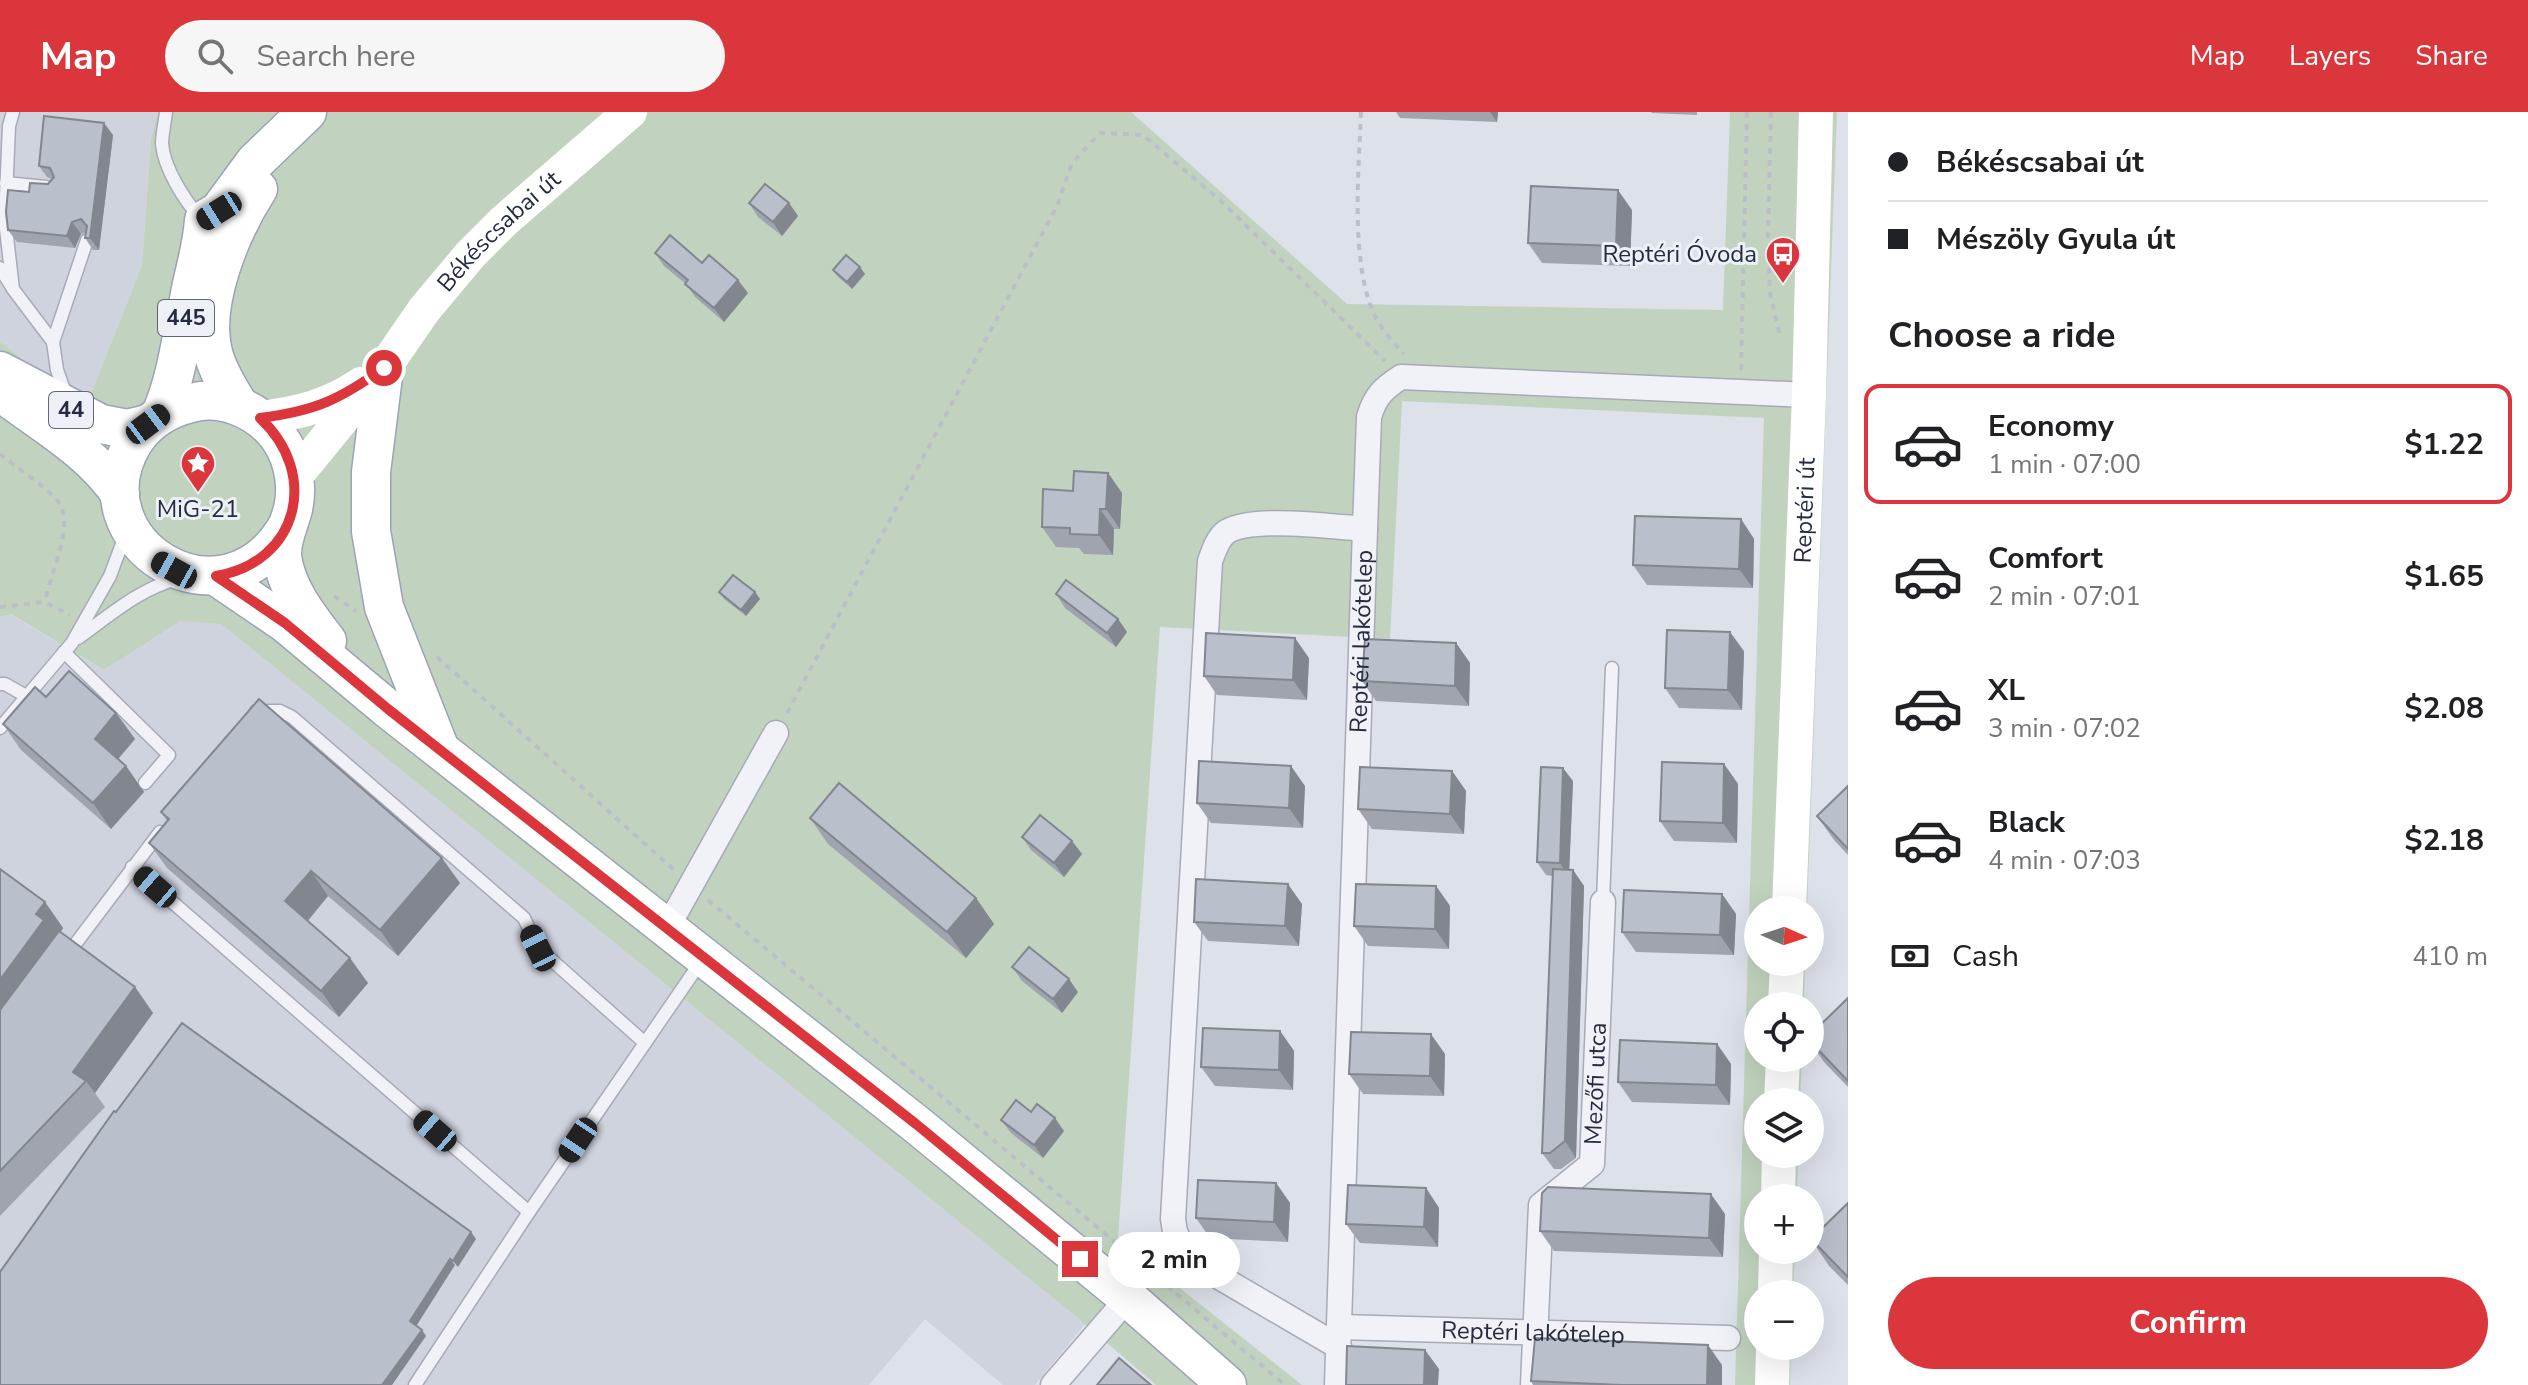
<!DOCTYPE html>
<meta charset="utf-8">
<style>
:root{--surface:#fff;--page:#f6f6f6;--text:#202124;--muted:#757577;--line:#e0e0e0;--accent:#da363c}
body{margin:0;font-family:"Nunito Sans",sans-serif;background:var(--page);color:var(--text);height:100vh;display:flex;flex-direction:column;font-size:30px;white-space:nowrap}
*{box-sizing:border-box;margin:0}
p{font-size:26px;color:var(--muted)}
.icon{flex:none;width:44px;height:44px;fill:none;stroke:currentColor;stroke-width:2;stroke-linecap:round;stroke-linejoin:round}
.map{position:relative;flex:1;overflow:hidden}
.sheet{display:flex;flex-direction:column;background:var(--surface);width:680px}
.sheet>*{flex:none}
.top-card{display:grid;align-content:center;height:176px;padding:0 40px;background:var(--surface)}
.needle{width:52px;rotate:93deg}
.controls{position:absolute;left:1744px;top:784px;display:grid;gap:16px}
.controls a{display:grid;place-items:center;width:80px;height:80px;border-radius:50%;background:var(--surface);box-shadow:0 8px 32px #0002;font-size:40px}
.end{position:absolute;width:36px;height:36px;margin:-18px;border:10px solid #da363c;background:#fff;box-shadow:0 0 0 4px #fff}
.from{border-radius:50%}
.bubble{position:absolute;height:56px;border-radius:28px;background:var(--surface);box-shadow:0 8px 32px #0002;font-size:26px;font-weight:700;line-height:56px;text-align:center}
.car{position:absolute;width:24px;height:48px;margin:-24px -12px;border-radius:10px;box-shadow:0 0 6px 2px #0007;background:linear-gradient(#222 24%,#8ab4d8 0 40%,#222 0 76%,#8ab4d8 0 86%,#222 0)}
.top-card b{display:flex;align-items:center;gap:28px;height:76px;font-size:30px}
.top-card b+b{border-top:2px solid var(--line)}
.top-card i{width:20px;height:20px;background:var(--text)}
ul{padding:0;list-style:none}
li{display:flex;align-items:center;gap:24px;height:120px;margin:0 16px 12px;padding:0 24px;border:4px solid transparent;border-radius:16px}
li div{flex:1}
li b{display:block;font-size:30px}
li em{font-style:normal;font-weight:700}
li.on{border-color:var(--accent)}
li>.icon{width:72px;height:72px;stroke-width:1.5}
h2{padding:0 40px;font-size:36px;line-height:96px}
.pay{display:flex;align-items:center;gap:20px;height:88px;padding:0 40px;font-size:30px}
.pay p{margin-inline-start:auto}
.action{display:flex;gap:16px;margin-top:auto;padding:16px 40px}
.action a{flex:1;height:92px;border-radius:48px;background:var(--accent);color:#fff;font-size:32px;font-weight:700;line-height:92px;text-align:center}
header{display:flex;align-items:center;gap:48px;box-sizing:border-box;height:112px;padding:0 40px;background:var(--accent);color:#fff}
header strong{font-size:38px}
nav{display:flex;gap:44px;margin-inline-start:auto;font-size:28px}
.search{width:560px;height:72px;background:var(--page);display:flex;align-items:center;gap:20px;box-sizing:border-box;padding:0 28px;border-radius:44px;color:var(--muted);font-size:30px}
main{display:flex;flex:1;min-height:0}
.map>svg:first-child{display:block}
.built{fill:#cfd3de}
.green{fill:#c1d3be}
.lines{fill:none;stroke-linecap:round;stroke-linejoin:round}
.lane-casing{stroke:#a6abb7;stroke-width:15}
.street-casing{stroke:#a6abb7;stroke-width:27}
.primary-casing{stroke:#9ca3b6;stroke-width:41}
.path{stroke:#bcbfc8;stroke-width:4;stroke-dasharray:6 6;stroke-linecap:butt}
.lane{stroke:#f1f2f7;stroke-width:12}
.street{stroke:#f1f2f7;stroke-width:24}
.secondary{stroke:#fff;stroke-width:34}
.primary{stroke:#fff;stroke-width:38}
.wall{fill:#a0a4af}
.shaded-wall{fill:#82868f}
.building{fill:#babfcc;stroke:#82868f;stroke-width:2}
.route{stroke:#da363c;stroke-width:10}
.labels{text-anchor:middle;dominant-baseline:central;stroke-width:6;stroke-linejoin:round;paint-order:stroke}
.shield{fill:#edf0f6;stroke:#616777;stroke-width:2}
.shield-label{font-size:22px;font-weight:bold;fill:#252c41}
.street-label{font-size:24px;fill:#252c41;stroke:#edf0f6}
.poi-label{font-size:24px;fill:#252c41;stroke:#edf0f6;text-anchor:end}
</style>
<header>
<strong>Map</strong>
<div class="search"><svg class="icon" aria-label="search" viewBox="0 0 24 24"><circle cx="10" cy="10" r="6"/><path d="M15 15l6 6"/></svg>Search here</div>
<nav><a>Map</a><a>Layers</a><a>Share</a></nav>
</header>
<main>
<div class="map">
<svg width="1848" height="1273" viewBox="0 0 1848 1273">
<rect width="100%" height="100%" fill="#dde1e9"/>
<!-- built -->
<g class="built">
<polygon points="0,0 158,0 151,27 142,153 86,296 0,230"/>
<polygon points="10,502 104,558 180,508 221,512 1085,1212 1035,1273 1003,1273 925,1207 869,1273 0,1273 0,505"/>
</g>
<!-- green -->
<polygon class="green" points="158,0 1131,0 1347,192 1723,198 1730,0 1837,0 1807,798 1758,798 1758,850 1805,850 1804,894 1758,894 1758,946 1802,946 1800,990 1758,990 1758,1042 1798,1042 1797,1086 1758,1086 1758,1138 1795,1138 1793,1182 1758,1182 1758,1234 1791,1234 1790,1273 1735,1273 1764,306 1402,289 1390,527 1160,515 1118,1127 1302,1273 1156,1273 1085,1212 221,512 180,509 104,558 11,502 0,505 0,230 86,295 142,153 151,27"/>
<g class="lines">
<!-- lane casing -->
<g class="lane-casing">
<g id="lane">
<polyline points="13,0 9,14 5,108 13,177 53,230"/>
<path d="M166 0C165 10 162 22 162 32 164 56 185 90 201 106"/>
<polyline points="6,71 46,75"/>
<polyline points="0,156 12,175"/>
<polyline points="66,283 57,258 53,230 87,128"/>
<path d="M78 526C109 504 140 476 178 467"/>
<polyline points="64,540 169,643 145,671"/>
<polyline points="0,572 5,572 26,584"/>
<polyline points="256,599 280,599 292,605 524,806 538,836 645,931"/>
<polyline points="0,616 72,531 110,464 126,421"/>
<polyline points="132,755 529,1100"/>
<polyline points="1603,790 1612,556"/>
<polyline points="67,843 160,720"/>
<polyline points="415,1273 529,1100 702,848"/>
</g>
</g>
<!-- street casing -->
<g class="street-casing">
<g id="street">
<polyline points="667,816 776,621"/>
<path id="s1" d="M1339 1215 1728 1226"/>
<path d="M1339 1235 1209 1159 1184 1139 1175 1120 1173 1107 1210 449C1214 439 1217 428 1225 421 1248 403 1334 415 1365 417"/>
<polyline points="1053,1273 1128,1186"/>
<path id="s2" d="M1337 1273 1365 417 1369 305C1375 284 1384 276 1401 265L1809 283"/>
<path id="s3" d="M1533 1273 1541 1093 1592 1052 1603 790"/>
</g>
</g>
<!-- primary casing -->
<g class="primary-casing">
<g id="primary">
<polyline points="384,256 371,360 371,419 384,495 439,635"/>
<polyline points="0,259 101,312 127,317 148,312"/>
<path d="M6 284C46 314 92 340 120 382"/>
<path d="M239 294C230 278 219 262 214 244 199 194 231 119 258 77"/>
<path d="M161 302C177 265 181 226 189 187 194 159 202 137 204 108L219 99 255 50 307 0"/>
<path d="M288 413C224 525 74 430 133 331 146 310 166 297 191 291 220 283 253 296 273 318 292 339 299 370 293 397 289 412 281 429 282 444 286 477 308 504 327 529"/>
<polyline points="216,464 285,511 388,597 916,1012 1128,1186 1227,1273"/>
</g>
</g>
<!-- path -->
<g class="path">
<path d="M1361 0C1359 58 1349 156 1377 208 1384 220 1395 232 1404 242"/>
<polyline points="1771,0 1768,124 1770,181 1780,224"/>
<polyline points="1741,258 1747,0"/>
<path d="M0 342C14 354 50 377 59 391 75 414 49 465 45 490"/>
<polyline points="334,484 356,499"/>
<polyline points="0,495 45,490 70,503"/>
<polyline points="437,545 674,758"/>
<polyline points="787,601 1057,94 1072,51 1100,21 1143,23 1221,89 1385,249"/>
<polyline points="708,788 1285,1273"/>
</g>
<!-- lane -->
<use href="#lane" class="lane"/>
<!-- street -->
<use href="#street" class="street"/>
<!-- secondary -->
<g class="secondary">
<path d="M260 306C299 301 329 294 361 272"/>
<path id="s4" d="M295 365 384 256 424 198 470 143 504 109 630 0"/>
<path id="s5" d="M1789 798 1809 283 1816 0"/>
<polyline points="1785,894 1787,850"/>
<polyline points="1781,990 1783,946"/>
<polyline points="1778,1086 1779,1042"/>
<polyline points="1775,1182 1776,1138"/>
<polyline points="1772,1273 1773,1234"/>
</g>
<!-- primary -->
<use href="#primary" class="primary"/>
</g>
<!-- wall -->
<g class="wall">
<polygon points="1396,0 1498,0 1497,10 1400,6"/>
<polygon points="1651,0 1697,0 1697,3 1652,1"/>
<polygon points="113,23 99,138 93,138 85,126 86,120 81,122 75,136 17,130 8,118 29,80 48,72 52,67 47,65 39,54"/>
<polygon points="749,91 789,91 798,104 782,124 758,105"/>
<polygon points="1632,98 1630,154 1542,151 1528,131"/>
<polygon points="655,141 702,151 748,181 724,210 695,185 686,172 664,154"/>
<polygon points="833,158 865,162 852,177 837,164"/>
<polygon points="1108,361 1122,381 1120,417 1114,417 1113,443 1084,442 1079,436 1056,435 1042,415 1073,379"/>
<polygon points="1741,407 1754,427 1753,476 1647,473 1633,453"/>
<polygon points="719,480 755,480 760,487 746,504 724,487"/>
<polygon points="1056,482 1118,507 1127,520 1116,535 1065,496"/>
<polygon points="1456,531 1470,551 1469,594 1376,589 1362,569"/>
<polygon points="1744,539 1742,598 1679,596 1665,576"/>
<polygon points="1309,546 1307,588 1217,583 1204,564"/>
<polygon points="46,585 116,601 135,627 118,647 126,654 144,680 111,717 21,638 3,612"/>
<polygon points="1724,652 1738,672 1737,731 1674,729 1660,709"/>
<polygon points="1452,659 1466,679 1464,722 1372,717 1358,697"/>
<polygon points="1573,669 1569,758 1573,758 1584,774 1576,1046 1561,1057 1554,1057 1542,1041 1553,764 1546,763 1537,750"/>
<polygon points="1305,674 1303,716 1211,711 1197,691"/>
<polygon points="1848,674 1848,743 1834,728 1817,704"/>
<polygon points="161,700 460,771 398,844 328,784 308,809 368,871 339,905 167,756 149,731 167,709"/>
<polygon points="810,706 976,786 994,812 966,846 828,732"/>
<polygon points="1022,725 1072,729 1082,742 1064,765 1031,738"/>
<polygon points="0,757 45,790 63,816 60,820 135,875 153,901 95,981 105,995 0,1104"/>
<polygon points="1436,774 1450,794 1449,837 1368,834 1354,814"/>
<polygon points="1722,782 1736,802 1734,843 1636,840 1622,820"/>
<polygon points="1302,792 1299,834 1208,829 1194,810"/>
<polygon points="1012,855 1078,880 1062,901 1022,869"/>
<polygon points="1848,886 1848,975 1824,950 1810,930 1810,923"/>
<polygon points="1280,919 1294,939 1293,978 1215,974 1201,955"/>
<polygon points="1717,932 1731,952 1730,993 1632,990 1618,970"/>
<polygon points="1445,942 1444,984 1363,982 1349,962"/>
<polygon points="1031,1000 1064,1019 1043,1046 1011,1021 1001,1008"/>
<polygon points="1276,1071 1290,1091 1288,1130 1210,1126 1196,1106"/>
<polygon points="1426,1076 1439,1096 1438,1135 1360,1131 1346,1112"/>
<polygon points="1848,1091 1848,1173 1829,1154 1811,1127"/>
<polygon points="1725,1102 1723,1145 1554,1139 1540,1119"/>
<polygon points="1722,1253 1722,1273 1533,1273 1531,1269"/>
</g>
<!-- shaded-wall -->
<g class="shaded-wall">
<polygon points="1490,0 1498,0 1497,10"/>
<polygon points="104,11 113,23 99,138 90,126"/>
<polygon points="1618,78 1632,98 1630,154 1616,134"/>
<polygon points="789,91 798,104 782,124 773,110"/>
<polygon points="72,110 81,122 75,136 67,124"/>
<polygon points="860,155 865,162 852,177 847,170"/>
<polygon points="738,168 748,181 724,210 714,196"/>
<polygon points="1108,361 1122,381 1120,417 1106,397"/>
<polygon points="1100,397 1114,417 1113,443 1099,423"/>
<polygon points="1741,407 1754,427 1753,476 1739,457"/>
<polygon points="755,480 760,487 746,504 741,498"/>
<polygon points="1118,507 1127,520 1116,535 1107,521"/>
<polygon points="1730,520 1744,539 1742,598 1728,578"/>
<polygon points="1295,526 1309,546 1307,588 1293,568"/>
<polygon points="1456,531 1470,551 1469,594 1455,574"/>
<polygon points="116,601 135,627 113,653 95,627"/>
<polygon points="1724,652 1738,672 1737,731 1723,711"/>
<polygon points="126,654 144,680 111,717 93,691"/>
<polygon points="1291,654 1305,674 1303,716 1289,696"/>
<polygon points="1563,656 1573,669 1569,765 1560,751"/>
<polygon points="1452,659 1466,679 1464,722 1450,702"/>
<polygon points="1072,729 1082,742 1064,765 1054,751"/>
<polygon points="442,746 460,771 398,844 380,818"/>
<polygon points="1573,758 1584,774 1576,1046 1565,1029"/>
<polygon points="311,759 328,784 303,814 285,789"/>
<polygon points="1288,772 1302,792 1299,834 1285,814"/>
<polygon points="1436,774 1450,794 1449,837 1435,817"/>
<polygon points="1722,782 1736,802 1734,843 1720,823"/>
<polygon points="976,786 994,812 966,846 947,820"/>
<polygon points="45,790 63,816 0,919 0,868 36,802"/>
<polygon points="350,846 368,871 339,905 321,879"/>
<polygon points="1069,867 1078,880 1062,901 1053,887"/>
<polygon points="135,875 153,901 95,981 86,969 73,960"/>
<polygon points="1280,919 1294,939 1293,978 1279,958"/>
<polygon points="1431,922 1445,942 1444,984 1430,964"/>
<polygon points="1717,932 1731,952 1730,993 1716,973"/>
<polygon points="1055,1006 1064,1019 1043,1046 1034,1033"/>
<polygon points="1276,1071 1290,1091 1288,1130 1274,1110"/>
<polygon points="1426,1076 1439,1096 1438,1135 1424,1115"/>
<polygon points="1711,1082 1725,1102 1723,1145 1709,1126"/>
<polygon points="471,1120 476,1127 458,1155 453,1149"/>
<polygon points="450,1147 455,1153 415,1216 410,1209"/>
<polygon points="422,1218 426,1224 392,1273 382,1273"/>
<polygon points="1708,1233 1722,1253 1722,1273 1707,1273"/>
<polygon points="1425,1238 1439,1257 1438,1273 1424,1273"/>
</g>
<!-- building -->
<g class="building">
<polygon points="44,4 104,11 90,126 85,126 87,114 81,107 72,110 67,124 8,118 6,100 8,78 29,80 30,71 48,72 54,65 50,56 39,54"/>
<polygon points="765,72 789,91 773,110 749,91"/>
<polygon points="1531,74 1618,78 1616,134 1528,131"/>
<polygon points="670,123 702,151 709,143 738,168 714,196 685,172 688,168 655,141"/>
<polygon points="846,143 860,155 847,170 833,158"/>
<polygon points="1074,359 1108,361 1106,397 1100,397 1099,423 1070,422 1070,416 1042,415 1043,377 1073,379"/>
<polygon points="1635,404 1741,407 1739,457 1633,453"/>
<polygon points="733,463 755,480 741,498 719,480"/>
<polygon points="1066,468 1118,507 1107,521 1056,482"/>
<polygon points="1667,518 1730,520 1728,578 1665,576"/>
<polygon points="1206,521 1295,526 1293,568 1204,564"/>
<polygon points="1365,527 1456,531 1455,574 1362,569"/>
<polygon points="69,559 116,601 95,627 126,654 93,691 3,612 35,575 46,585"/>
<polygon points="259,587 442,746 380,818 311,759 285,789 350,846 321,879 149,731 169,707 161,700"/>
<polygon points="1199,649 1291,654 1289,696 1197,691"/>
<polygon points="1662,650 1724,652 1723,711 1660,709"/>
<polygon points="1360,655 1452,659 1450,702 1358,697"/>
<polygon points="1541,655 1563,656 1560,751 1537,750"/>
<polygon points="839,671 976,786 947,820 810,706"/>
<polygon points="1848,674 1848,737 1817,704"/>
<polygon points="1040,703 1072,729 1054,751 1022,725"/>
<polygon points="0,757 45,790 36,802 44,808 0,868"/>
<polygon points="1553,757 1573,758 1565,1029 1550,1041 1542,1041"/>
<polygon points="1196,767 1288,772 1285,814 1194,810"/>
<polygon points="1356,772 1436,774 1435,817 1354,814"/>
<polygon points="1624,778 1722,782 1720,823 1622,820"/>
<polygon points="59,819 135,875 73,960 86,969 0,1059 0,898"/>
<polygon points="1029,835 1069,867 1053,887 1012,855"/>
<polygon points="1848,886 1848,969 1810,929 1810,923"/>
<polygon points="182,911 471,1120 453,1149 450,1147 410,1209 422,1218 382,1273 0,1273 0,1160 114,999 116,1000"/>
<polygon points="1203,916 1280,919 1279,958 1201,955"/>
<polygon points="1351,920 1431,922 1430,964 1349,962"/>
<polygon points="1620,928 1717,932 1716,973 1618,970"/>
<polygon points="1016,988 1031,1000 1037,992 1055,1006 1034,1033 1001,1008"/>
<polygon points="1198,1068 1276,1071 1274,1110 1196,1106"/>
<polygon points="1348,1073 1426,1076 1424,1115 1346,1112"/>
<polygon points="1548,1075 1711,1082 1709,1126 1540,1119 1542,1081"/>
<polygon points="1848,1091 1848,1165 1811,1127"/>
<polygon points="1535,1226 1708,1233 1707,1273 1621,1273 1531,1269"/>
<polygon points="1347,1234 1425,1238 1424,1273 1346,1273"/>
<polygon points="1119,1246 1151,1273 1097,1273"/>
</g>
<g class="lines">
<!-- route -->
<path class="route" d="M384 256C339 288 315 299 260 306 320 362 299 450 216 464L285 511 388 597 916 1012 1080 1147"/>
</g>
<!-- icons -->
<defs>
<g id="bus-pin" transform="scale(1.8)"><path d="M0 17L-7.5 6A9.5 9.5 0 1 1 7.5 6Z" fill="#da363c" stroke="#edf0f6"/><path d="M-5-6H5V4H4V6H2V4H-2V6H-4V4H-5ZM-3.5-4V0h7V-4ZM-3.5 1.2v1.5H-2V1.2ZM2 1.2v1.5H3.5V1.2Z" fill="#fff"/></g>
<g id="sight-pin" transform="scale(1.8)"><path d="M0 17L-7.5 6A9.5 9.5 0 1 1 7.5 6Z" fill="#da363c" stroke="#edf0f6"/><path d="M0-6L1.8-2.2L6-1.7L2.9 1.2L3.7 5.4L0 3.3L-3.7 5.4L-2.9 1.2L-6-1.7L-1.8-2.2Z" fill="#fff"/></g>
</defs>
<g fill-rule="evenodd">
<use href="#bus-pin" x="1783" y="142"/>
<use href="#sight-pin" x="198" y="351"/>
</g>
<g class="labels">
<!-- shield labels -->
<g class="shield">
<rect x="158" y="188" width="56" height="36" rx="6"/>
<rect x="49" y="280" width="44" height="36" rx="6"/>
</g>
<g class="shield-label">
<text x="186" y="206">445</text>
<text x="71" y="298">44</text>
</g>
<!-- street labels -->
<g class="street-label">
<text stroke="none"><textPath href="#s4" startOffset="320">Békéscsabai út</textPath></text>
<text stroke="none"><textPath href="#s5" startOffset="400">Reptéri út</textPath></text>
<text stroke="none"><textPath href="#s2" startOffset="744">Reptéri lakótelep</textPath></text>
<text stroke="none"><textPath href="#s3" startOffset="326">Mezőfi utca</textPath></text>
<text stroke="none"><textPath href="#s1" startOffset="194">Reptéri lakótelep</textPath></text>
</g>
<!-- poi labels -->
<g class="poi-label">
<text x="1757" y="142">Reptéri Óvoda</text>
<text x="198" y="397" text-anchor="middle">MiG-21</text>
</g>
</g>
</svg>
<div class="controls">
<a><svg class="needle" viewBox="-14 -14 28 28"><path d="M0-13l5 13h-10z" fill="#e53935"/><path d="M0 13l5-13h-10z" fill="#757577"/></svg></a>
<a><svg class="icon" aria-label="locate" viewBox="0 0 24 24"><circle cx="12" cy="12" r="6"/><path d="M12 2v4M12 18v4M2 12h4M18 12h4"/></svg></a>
<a><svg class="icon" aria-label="layers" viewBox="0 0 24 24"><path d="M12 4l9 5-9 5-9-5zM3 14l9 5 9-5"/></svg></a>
<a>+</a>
<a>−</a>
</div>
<i class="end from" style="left:384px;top:256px"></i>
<i class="end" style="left:1080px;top:1147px"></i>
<div class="bubble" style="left:1108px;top:1120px;width:132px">2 min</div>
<i class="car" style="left:219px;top:99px;rotate:238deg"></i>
<i class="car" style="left:148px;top:312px;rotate:53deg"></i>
<i class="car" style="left:174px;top:458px;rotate:299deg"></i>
<i class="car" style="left:155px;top:775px;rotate:311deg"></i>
<i class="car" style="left:538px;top:836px;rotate:334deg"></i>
<i class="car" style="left:435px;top:1019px;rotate:311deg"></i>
<i class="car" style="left:578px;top:1028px;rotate:214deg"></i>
</div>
<section class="sheet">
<div class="top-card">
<b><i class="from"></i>Békéscsabai út</b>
<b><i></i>Mészöly Gyula út</b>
</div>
<h2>Choose a ride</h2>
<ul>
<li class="on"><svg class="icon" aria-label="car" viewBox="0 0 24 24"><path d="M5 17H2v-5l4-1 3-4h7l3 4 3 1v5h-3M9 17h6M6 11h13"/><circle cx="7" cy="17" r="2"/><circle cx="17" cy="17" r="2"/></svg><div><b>Economy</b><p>1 min · 07:00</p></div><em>$1.22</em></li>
<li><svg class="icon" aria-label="car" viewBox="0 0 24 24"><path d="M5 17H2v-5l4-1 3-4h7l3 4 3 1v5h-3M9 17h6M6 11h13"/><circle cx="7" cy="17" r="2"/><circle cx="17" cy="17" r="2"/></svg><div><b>Comfort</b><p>2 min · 07:01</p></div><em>$1.65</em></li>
<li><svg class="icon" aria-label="car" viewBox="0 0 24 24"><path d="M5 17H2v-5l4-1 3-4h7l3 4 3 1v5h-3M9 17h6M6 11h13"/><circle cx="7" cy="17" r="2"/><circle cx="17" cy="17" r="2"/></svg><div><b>XL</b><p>3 min · 07:02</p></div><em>$2.08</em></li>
<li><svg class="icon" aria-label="car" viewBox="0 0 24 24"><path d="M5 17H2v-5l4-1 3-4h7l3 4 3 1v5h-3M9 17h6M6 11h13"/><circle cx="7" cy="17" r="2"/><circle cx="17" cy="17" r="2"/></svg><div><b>Black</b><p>4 min · 07:03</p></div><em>$2.18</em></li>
</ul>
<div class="pay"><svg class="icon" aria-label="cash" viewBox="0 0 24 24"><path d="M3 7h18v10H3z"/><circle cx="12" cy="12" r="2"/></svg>Cash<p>410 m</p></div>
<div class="action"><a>Confirm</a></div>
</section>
</main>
